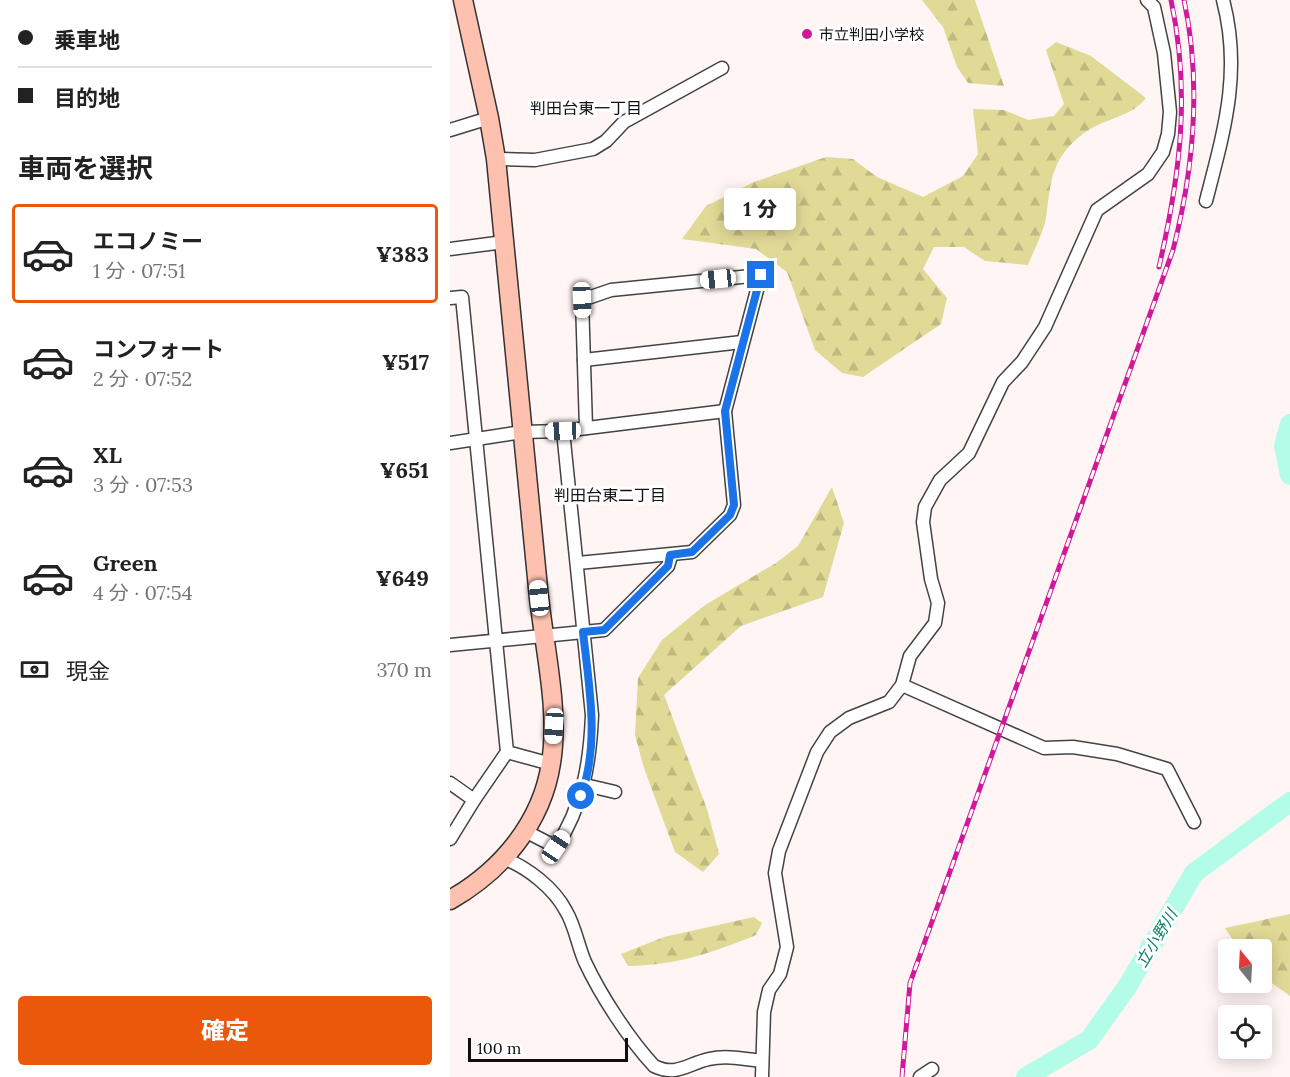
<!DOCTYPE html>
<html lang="ja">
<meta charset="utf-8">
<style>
:root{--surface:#fff;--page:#f2f2f2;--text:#222;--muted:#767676;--line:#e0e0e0;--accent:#ea580c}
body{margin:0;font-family:Lora,"Noto Sans JP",serif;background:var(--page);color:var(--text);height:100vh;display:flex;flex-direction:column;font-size:22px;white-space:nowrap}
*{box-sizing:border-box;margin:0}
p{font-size:20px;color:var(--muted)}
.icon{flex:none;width:33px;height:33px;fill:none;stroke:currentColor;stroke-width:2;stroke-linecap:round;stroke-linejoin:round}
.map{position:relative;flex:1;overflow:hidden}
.drawer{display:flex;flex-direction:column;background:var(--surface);width:450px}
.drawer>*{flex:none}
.top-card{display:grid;align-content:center;height:132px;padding:0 18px;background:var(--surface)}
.needle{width:39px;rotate:342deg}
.buttons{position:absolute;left:768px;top:939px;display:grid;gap:12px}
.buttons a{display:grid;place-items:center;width:54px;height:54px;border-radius:6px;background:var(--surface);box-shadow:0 3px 15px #0003;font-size:30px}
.scale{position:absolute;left:18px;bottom:15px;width:160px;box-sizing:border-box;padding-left:6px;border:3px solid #101010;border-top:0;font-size:16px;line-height:21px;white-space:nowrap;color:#101010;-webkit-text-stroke:4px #fff;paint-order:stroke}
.end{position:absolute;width:27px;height:27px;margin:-14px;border:8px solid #1a73e8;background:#fff;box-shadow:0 0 0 3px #fff}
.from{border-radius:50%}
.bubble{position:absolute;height:42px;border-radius:6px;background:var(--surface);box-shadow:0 3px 15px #0003;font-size:20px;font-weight:800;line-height:42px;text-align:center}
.car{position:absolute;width:18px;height:36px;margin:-18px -9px;border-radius:8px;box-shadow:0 0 4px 2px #0007;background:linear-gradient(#fff 24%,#345 0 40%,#fff 0 76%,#345 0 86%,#fff 0)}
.top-card b{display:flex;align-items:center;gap:21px;height:57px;font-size:22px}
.top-card b+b{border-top:2px solid var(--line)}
.top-card i{width:15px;height:15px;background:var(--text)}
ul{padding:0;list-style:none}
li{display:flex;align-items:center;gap:18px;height:99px;margin:0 12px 9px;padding:0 6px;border:3px solid transparent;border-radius:6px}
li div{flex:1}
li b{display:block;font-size:22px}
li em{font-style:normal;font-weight:800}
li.current{border-color:var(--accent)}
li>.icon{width:54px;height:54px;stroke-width:1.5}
h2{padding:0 18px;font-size:27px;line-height:72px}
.pay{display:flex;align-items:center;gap:15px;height:66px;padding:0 18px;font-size:22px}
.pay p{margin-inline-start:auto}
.button{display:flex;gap:12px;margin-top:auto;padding:12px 18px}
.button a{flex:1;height:69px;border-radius:6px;background:var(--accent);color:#fff;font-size:24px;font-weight:800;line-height:69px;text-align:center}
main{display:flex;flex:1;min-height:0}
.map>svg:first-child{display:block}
.forest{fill:url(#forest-firs)}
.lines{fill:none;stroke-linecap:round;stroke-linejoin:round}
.river{stroke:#b3fce7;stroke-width:20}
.street-casing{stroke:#434343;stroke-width:15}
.secondary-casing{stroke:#323232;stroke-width:21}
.street{stroke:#fff;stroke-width:12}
.secondary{stroke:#ffc1af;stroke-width:18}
.rail-casing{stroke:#cf199a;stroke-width:5}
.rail{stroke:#fff;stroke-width:3;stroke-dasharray:9;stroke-linecap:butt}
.route{stroke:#1a73e8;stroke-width:8}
.poi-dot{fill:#cf199a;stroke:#fff;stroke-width:2}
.labels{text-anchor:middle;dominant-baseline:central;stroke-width:6;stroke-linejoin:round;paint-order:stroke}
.poi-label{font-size:15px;fill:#101010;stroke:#fff;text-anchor:start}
.neighbourhood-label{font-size:16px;fill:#101010;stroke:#fff}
.water-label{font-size:16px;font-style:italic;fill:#0e8066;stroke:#fff}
</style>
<main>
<section class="drawer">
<div class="top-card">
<b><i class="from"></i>乗車地</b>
<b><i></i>目的地</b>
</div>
<h2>車両を選択</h2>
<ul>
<li class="current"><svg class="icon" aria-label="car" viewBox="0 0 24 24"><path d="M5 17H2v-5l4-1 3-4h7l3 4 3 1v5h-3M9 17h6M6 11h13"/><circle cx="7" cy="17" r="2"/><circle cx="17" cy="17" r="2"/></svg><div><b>エコノミー</b><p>1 分 · 07:51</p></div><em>¥383</em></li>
<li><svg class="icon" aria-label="car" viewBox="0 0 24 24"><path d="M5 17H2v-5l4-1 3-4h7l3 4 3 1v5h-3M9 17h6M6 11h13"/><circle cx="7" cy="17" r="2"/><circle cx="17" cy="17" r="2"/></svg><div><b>コンフォート</b><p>2 分 · 07:52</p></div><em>¥517</em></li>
<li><svg class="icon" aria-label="car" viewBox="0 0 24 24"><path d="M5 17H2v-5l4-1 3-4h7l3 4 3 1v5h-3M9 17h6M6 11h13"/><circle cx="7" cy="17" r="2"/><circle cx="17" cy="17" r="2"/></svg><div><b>XL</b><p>3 分 · 07:53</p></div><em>¥651</em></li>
<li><svg class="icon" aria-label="car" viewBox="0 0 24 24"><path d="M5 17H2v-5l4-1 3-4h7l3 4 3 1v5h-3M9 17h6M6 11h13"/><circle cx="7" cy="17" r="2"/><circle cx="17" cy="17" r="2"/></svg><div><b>Green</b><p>4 分 · 07:54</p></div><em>¥649</em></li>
</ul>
<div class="pay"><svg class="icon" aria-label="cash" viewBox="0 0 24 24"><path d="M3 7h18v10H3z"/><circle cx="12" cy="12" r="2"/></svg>現金<p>370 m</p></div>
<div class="button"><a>確定</a></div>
</section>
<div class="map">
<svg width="840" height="1077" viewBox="0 0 840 1077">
<defs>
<pattern id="forest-firs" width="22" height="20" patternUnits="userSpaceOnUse" patternTransform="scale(1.5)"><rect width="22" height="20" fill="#e1d996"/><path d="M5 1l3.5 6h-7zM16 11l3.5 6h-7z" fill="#c0b980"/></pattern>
</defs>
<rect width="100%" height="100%" fill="#fff5f4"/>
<!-- forest -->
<g class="forest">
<polygon points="472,0 525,0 554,86 518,83 507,67 493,27"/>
<path d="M606 42 641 56 696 98C680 118 657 117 634 133 601 158 601 180 596 218 593 233 584 250 578 265L535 261 514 247H484L473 269 497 298 491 324 413 377 392 373 365 350 337 272 306 249 232 239 256 206 304 182 376 157 403 159 427 177 473 197 513 176 528 154 523 109 554 110 578 120 604 116 614 104 596 50Z"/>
<polygon points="382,487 394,523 373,597 291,626 214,695 257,809 269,854 253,872 225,852 194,768 185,735 188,678 212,640 255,605 326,563 348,546"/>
<polygon points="840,914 840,996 812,976 812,950 789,949 775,928"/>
<path d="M304 917 312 923 306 935C265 952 223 966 178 966L171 954 214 937Z"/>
</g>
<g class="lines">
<!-- river -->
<g class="river">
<polyline points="840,424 834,446 840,475"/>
<polyline points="576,1077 639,1040 677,987 744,873 840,802"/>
</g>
<!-- street casing -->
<g class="street-casing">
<g id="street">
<polyline points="0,130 39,118"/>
<polyline points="46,159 85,160 143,149 156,141 174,122 272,68"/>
<path d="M756 201C774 131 792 72 773 0"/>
<polyline points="0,249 54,242"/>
<polyline points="0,298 12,297 57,752 24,800 0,783"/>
<polyline points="134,360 292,342"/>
<polyline points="0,443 72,432 113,431 275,411"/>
<polyline points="128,563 242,552 280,515 284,505 275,411 311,275 161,290 132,300 136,428"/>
<polyline points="0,645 154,630 218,566 221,556"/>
<polyline points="452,685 594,748 623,747 667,754 717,769 744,822"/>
<polyline points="57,752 101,764"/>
<polyline points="135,785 165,792"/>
<path d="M77 832 106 847C133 806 140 763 142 715L113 431"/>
<polyline points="0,839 24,800"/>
<path d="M53 858C77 867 104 888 116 911 125 926 128 946 135 962 151 996 179 1039 204 1066 226 1077 237 1064 259 1059 276 1055 295 1059 312 1061"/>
<polyline points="312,1077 314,1012 319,990 330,974 337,947 325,873 329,851 367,752 380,732 399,718 439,702 452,685 460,656 485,623 488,603 481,579 473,522 475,507 490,480 519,453 553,382 572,362 595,327 647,210 698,174 713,152 718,134 720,112 714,53 704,7 697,0"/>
<polyline points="470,1077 482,1069"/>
</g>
</g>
<!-- secondary casing -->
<g class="secondary-casing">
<path id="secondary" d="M0 900C51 871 92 823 101 763 110 708 93 643 88 588 74 445 60 302 46 159L39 118 13 0"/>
</g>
<!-- street -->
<use href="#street" class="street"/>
<!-- secondary -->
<use href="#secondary" class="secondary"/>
<!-- rail casing -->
<g class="rail-casing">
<g id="rail">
<path d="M709 267C730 175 741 94 721 0"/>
<path d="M452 1077 460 983 723 250C744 168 752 84 734 0"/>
</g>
</g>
<!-- rail -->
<use href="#rail" class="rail"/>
</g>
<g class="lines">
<!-- route -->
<path class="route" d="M131 796C150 743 139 686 133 632L154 630 218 566 220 555 242 552 280 515 284 505 275 411 311 275"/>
</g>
<!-- markers -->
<circle class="poi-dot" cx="357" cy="34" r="6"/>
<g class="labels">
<!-- poi labels -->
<g class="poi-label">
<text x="369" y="34">市立判田小学校</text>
</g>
<!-- neighbourhood labels -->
<g class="neighbourhood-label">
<text x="136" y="108">判田台東一丁目</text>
<text x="160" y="495">判田台東二丁目</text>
</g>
<!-- water labels -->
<g class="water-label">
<text transform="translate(706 938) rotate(-59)">立小野川</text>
</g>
</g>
</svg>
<div class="buttons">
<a><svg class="needle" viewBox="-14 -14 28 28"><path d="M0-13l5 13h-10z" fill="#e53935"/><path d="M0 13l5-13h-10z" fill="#767676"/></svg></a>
<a><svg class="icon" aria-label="locate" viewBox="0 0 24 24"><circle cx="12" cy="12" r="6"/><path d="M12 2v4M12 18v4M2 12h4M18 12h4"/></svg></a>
</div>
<div class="scale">100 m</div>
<i class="end from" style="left:131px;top:796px"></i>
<i class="end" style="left:311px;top:275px"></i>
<div class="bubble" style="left:274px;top:188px;width:72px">1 分</div>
<i class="car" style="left:268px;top:279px;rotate:264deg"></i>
<i class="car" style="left:132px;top:300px;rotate:178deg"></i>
<i class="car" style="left:113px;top:431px;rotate:268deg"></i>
<i class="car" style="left:89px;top:598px;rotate:354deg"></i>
<i class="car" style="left:104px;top:726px;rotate:184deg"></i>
<i class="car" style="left:106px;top:847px;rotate:34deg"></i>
</div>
</main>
